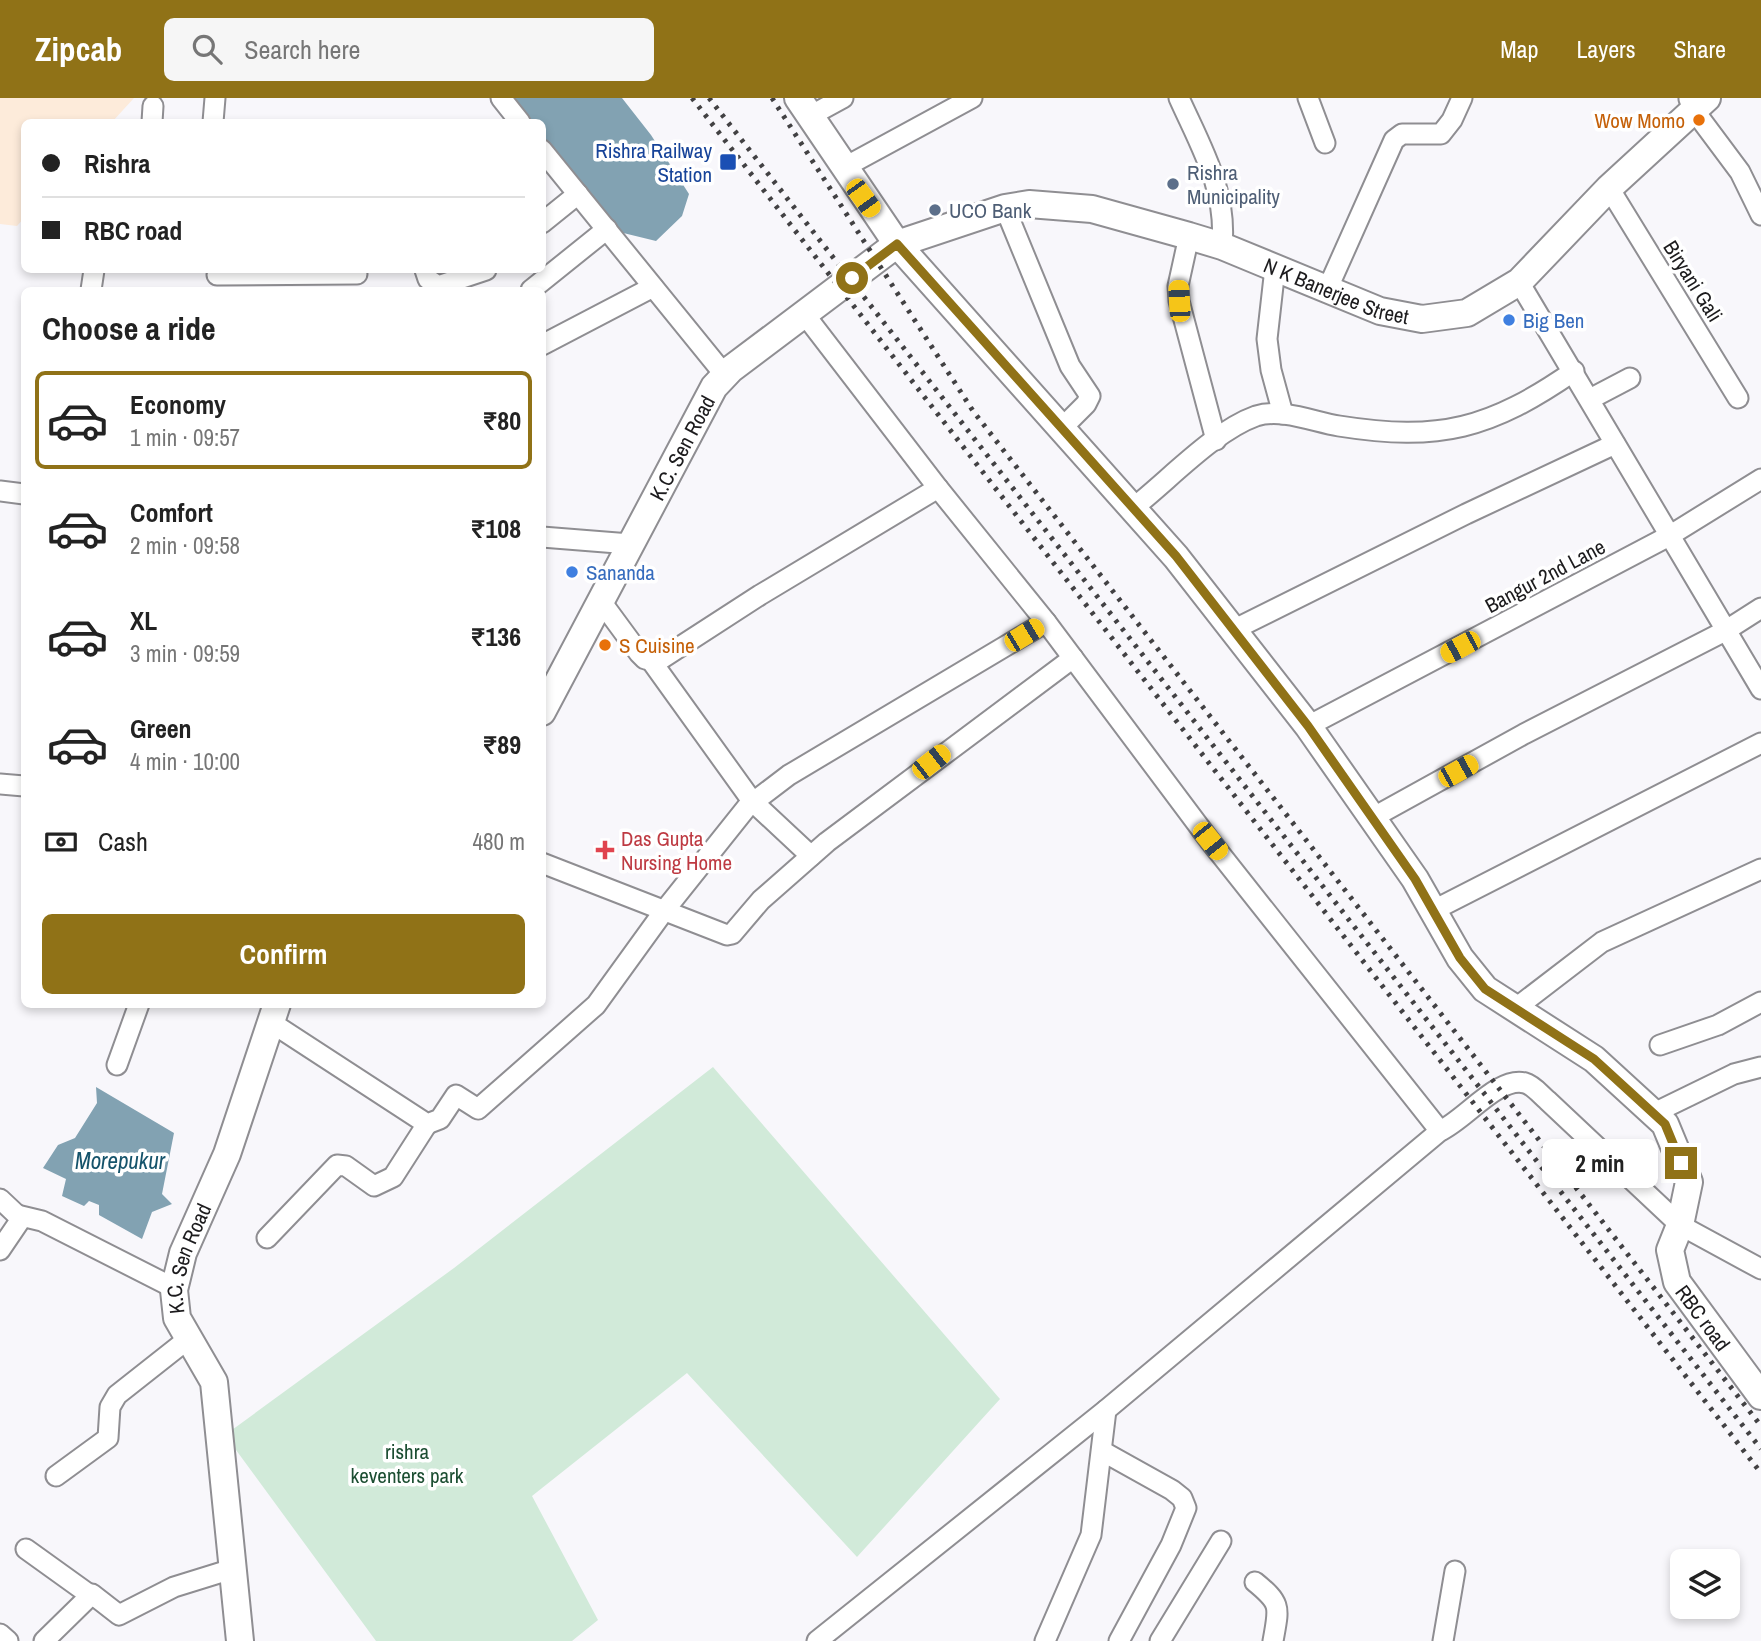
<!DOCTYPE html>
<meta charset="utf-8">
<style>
:root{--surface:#fff;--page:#f6f6f6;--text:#222;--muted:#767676;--line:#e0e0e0;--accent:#907217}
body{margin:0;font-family:"Archivo Narrow",sans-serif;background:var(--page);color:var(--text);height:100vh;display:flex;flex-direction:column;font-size:26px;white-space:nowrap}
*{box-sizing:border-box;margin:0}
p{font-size:23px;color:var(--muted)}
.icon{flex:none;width:38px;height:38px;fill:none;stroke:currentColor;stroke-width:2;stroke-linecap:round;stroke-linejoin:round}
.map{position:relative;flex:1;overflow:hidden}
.details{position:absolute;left:21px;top:189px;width:525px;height:721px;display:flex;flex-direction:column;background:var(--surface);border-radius:10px;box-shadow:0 4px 10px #0003}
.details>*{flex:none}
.top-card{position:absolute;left:21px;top:21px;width:525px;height:154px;border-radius:10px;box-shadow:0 4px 10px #0003;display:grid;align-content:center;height:154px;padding:0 21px;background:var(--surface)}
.controls{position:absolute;left:1670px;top:1451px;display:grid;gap:14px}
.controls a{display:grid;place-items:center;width:70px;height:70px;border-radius:10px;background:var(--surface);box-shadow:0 4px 10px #0003;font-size:35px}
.end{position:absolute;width:32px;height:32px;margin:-16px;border:9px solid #907217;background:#fff;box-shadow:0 0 0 4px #fff}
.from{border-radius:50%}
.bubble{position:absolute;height:49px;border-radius:10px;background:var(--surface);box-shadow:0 4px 10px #0003;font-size:23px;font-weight:800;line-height:49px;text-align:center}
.car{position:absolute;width:21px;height:42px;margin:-21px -10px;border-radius:9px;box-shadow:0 0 5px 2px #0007;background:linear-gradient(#f5c518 24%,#345 0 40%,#f5c518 0 76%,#345 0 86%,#f5c518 0)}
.top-card b{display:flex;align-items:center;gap:24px;height:66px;font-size:26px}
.top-card b+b{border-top:2px solid var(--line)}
.top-card i{width:18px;height:18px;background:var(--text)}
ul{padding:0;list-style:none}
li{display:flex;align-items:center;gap:21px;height:98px;margin:0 14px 10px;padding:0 7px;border:4px solid transparent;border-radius:10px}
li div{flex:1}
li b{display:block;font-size:26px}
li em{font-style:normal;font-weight:800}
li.selected{border-color:var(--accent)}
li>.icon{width:63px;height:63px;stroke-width:1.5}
h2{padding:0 21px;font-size:32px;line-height:84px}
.pay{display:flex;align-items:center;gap:18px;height:77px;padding:0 21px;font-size:26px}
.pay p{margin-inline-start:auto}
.primary-button{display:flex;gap:14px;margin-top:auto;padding:14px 21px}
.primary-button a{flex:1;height:80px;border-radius:10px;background:var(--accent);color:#fff;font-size:28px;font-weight:800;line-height:80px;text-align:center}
header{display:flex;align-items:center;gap:42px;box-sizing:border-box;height:98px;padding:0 35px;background:var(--accent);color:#fff}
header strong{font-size:33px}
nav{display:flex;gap:38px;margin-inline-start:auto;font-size:24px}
.search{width:490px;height:63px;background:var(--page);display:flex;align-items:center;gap:18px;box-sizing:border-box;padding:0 24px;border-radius:10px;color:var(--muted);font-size:26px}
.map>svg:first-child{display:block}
.industrial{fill:#fdebda}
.green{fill:#d1ead9}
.water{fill:#82a2b2}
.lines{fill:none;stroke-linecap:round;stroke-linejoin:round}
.street-casing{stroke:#8f8e92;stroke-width:23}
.secondary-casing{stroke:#8f8e92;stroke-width:30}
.street{stroke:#fff;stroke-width:19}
.secondary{stroke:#fff;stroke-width:26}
.rail{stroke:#424143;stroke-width:5;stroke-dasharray:3.5 7;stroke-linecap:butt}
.route{stroke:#907217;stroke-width:9}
.food-dot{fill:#e8710a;stroke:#fff;stroke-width:2.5}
.transit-dot{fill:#1a4fb4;stroke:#fff;stroke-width:2.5}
.service-dot{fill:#5c6f8a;stroke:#fff;stroke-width:2.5}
.shop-dot{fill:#3f7fe0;stroke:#fff;stroke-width:2.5}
.health-dot{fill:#e0444e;stroke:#fff;stroke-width:2.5}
.labels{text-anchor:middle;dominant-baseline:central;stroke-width:7;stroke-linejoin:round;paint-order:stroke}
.food-label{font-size:21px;fill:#c56008;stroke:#fff;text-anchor:end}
.transit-label{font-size:21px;fill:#164399;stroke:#fff;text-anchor:end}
.service-label{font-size:21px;fill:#4e5e75;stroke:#fff;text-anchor:start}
.street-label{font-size:21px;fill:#1c1b1d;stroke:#fff}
.shop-label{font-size:21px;fill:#366cbe;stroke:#fff;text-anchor:start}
.health-label{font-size:21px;fill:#be3a42;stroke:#fff;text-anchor:start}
.park-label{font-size:21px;fill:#1c4e32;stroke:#fff}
.water-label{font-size:23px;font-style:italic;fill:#15536b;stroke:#fff}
</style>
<header>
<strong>Zipcab</strong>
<div class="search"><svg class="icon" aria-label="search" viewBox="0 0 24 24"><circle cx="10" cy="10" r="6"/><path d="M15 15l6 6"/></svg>Search here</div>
<nav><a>Map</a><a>Layers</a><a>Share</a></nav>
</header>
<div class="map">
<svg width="1761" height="1543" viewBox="0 0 1761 1543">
<rect width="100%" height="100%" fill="#f8f7fb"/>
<!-- industrial -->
<polygon class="industrial" points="0,0 134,0 112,24 24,24 24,120 17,128 0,126"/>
<!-- green -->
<polygon class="green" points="713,969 1000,1301 857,1459 687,1275 532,1398 598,1522 572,1543 376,1543 225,1337 454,1170"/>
<!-- water -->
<g class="water">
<polygon points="504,0 622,0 651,37 689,96 682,118 656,143 607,131 543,49 542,24 524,24"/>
<polygon points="96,989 174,1035 162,1096 172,1106 152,1114 142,1141 99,1117 99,1107 89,1103 84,1108 62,1098 66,1081 43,1070 58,1047 75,1040 97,1005"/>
</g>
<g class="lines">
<!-- street casing -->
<g class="street-casing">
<g id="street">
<polyline points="501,0 520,24"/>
<path d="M1179 0C1202 51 1227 92 1222 148"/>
<polyline points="1308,0 1325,45"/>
<polyline points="1689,1 1693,11 1740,74 1761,117"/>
<polyline points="810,18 843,0"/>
<polyline points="152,24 153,8"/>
<polyline points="213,24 215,0"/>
<polyline points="542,52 724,276"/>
<polyline points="843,70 972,0"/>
<polyline points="1609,90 1738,300"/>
<polyline points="1005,110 1070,268 1090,298 1086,306 1062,330"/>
<polyline points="542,125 578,96"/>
<polyline points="1189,138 1178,188 1179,203 1216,342"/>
<polyline points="1275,170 1267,241 1271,272 1283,316"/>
<polyline points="425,172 428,181 438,188 486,172"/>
<polyline points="217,177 357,176"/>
<polyline points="1519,184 1761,591"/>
<polyline points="91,192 94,172"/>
<polyline points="531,192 607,131"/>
<polyline points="1327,192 1394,42 1402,36 1441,36 1452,22 1462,0"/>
<polyline points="805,217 938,390"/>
<polyline points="542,247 653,189"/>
<polyline points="1590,301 1630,280"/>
<polyline points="0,393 24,396"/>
<path d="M1133 410C1169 382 1214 333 1256 318 1282 310 1314 324 1339 328 1440 344 1490 331 1574 273"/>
<polyline points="542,439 630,446"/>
<polyline points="600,502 639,555 645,561 658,563 760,497 938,390 1046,524 1210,743 1440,1033"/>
<polyline points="1233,532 1466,416 1615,346"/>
<polyline points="652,564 752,703 811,758"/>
<polyline points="1308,628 1669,438 1761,381"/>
<polyline points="0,686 24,688"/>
<polyline points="1372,720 1524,636 1725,533 1761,510"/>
<polyline points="542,765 727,837 732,836 761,802 827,744 1073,560"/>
<polyline points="1432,813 1761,645"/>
<polyline points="1516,910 1602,844 1761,771"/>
<polyline points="272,925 427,1026 440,1021 456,997 478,1011 596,907 664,813 747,709 789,677 1046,524"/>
<polyline points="1660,947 1718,927 1761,904"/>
<polyline points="117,967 139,906"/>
<polyline points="1654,1015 1734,976 1761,969"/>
<polyline points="0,1101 17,1117 19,1124 0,1152"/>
<polyline points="17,1117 42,1123 174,1190"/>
<polyline points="267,1140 337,1067 346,1068 374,1088 393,1079 427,1026"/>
<polyline points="1102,1353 1172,1392 1182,1400 1186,1410 1171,1447 1119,1543"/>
<polyline points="56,1378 108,1340 110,1309 117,1297 188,1241"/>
<polyline points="26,1451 90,1497"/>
<path d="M1255 1484C1282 1506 1279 1509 1273 1543"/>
<polyline points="0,1536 8,1543"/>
<polyline points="44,1543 92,1496 119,1517 174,1489 232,1471"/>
<path d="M817 1543 1106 1312 1440 1033C1465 1022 1498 978 1525 985 1533 987 1541 997 1547 1002L1680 1127 1761 1171"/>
<polyline points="1045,1543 1091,1437 1106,1312"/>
<polyline points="1160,1543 1221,1443"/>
<polyline points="1443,1543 1455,1473"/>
</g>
</g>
<!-- secondary casing -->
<g class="secondary-casing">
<g id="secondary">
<path id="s1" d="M798 0 897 146 1176 459 1308 628 1415 781 1460 860 1485 891 1594 961 1665 1026 1689 1084 1680 1127 1670 1152 1677 1184 1761 1298"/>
<path id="s2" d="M542 614 714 289 731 271 897 146 1005 110 1029 106 1092 111 1189 138 1222 148 1380 213 1422 221 1467 215 1519 184 1609 90 1707 0"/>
<path id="s3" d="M240 1543 214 1284 177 1220 174 1192 183 1155 227 1056 277 906"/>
</g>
</g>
<!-- street -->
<use href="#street" class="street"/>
<!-- secondary -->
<use href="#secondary" class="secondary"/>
<!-- rail -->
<g class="rail">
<polyline points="692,0 1761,1375"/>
<polyline points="709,0 1761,1351"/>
<polyline points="772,0 973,313 1761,1328"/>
</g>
</g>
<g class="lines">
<!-- route -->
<polyline class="route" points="852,180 897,146 1176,458 1308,628 1415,781 1460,860 1485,891 1594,961 1665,1026 1681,1065"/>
</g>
<!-- markers -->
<g class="food-dot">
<circle cx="1699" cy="22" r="7"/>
<circle cx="605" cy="547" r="7"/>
</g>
<rect class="transit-dot" x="719" y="55" width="18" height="18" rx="3.5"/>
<g class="service-dot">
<circle cx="1173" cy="86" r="7"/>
<circle cx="935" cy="112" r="7"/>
</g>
<g class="shop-dot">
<circle cx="1509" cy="222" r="7"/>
<circle cx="572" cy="474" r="7"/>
</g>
<path class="health-dot" d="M601.5 741.5h7v7h7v7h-7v7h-7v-7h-7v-7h7z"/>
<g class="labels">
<!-- food labels -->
<g class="food-label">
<text x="1685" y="22">Wow Momo</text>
<text x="619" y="547" text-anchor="start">S Cuisine</text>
</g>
<!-- transit labels -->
<g class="transit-label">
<text x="712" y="52">Rishra Railway<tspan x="712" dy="24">Station</tspan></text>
</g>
<!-- service labels -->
<g class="service-label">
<text x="1187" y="74">Rishra<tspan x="1187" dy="24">Municipality</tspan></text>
<text x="949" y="112">UCO Bank</text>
</g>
<!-- street labels -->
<g class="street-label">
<text transform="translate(1693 183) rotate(58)">Biryani Gali</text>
<text stroke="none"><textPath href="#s2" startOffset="1060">N K Banerjee Street</textPath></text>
<text stroke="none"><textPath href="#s2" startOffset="299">K.C. Sen Road</textPath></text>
<text transform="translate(1545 478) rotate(-28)">Bangur 2nd Lane</text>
<text stroke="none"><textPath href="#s3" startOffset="396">K.C. Sen Road</textPath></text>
<text stroke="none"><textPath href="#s1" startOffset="1564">RBC road</textPath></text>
</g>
<!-- shop labels -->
<g class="shop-label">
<text x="1523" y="222">Big Ben</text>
<text x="586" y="474">Sananda</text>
</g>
<!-- health labels -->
<g class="health-label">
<text x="621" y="740">Das Gupta<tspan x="621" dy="24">Nursing Home</tspan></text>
</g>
<!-- park labels -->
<g class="park-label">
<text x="407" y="1353">rishra<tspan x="407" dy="24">keventers park</tspan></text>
</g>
<!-- water labels -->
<g class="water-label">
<text x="120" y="1062">Morepukur</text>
</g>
</g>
</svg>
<div class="controls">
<a><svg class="icon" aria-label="layers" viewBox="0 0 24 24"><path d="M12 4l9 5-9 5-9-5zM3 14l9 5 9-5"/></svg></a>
</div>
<i class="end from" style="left:852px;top:180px"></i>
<i class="end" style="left:1681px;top:1065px"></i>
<div class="bubble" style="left:1542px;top:1041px;width:116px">2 min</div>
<i class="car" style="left:863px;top:100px;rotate:144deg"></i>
<i class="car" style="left:1179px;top:203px;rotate:357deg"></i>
<i class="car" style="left:1024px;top:537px;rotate:59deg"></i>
<i class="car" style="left:1460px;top:549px;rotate:242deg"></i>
<i class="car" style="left:931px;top:664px;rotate:52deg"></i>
<i class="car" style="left:1458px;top:673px;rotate:61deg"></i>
<i class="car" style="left:1210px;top:743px;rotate:141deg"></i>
<div class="top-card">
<b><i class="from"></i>Rishra</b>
<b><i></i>RBC road</b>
</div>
<section class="details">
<h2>Choose a ride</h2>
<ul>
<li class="selected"><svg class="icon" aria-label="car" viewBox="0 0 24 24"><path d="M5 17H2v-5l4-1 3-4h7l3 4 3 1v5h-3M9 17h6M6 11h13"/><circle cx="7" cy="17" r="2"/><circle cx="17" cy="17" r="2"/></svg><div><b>Economy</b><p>1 min · 09:57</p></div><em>₹80</em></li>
<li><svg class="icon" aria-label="car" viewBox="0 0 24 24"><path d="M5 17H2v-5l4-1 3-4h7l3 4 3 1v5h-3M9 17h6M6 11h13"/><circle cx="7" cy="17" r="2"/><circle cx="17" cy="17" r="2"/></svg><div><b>Comfort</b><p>2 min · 09:58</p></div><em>₹108</em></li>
<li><svg class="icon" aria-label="car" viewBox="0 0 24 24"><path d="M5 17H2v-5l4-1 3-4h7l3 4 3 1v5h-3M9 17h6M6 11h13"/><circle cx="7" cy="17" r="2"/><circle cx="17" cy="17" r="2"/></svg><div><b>XL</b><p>3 min · 09:59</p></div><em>₹136</em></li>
<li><svg class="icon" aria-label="car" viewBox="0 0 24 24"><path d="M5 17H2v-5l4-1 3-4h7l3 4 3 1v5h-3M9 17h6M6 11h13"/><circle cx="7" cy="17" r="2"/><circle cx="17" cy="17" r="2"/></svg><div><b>Green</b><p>4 min · 10:00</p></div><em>₹89</em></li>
</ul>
<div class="pay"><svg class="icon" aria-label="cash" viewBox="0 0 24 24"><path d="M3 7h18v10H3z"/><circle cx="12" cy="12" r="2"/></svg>Cash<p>480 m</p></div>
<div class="primary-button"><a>Confirm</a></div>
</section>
</div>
